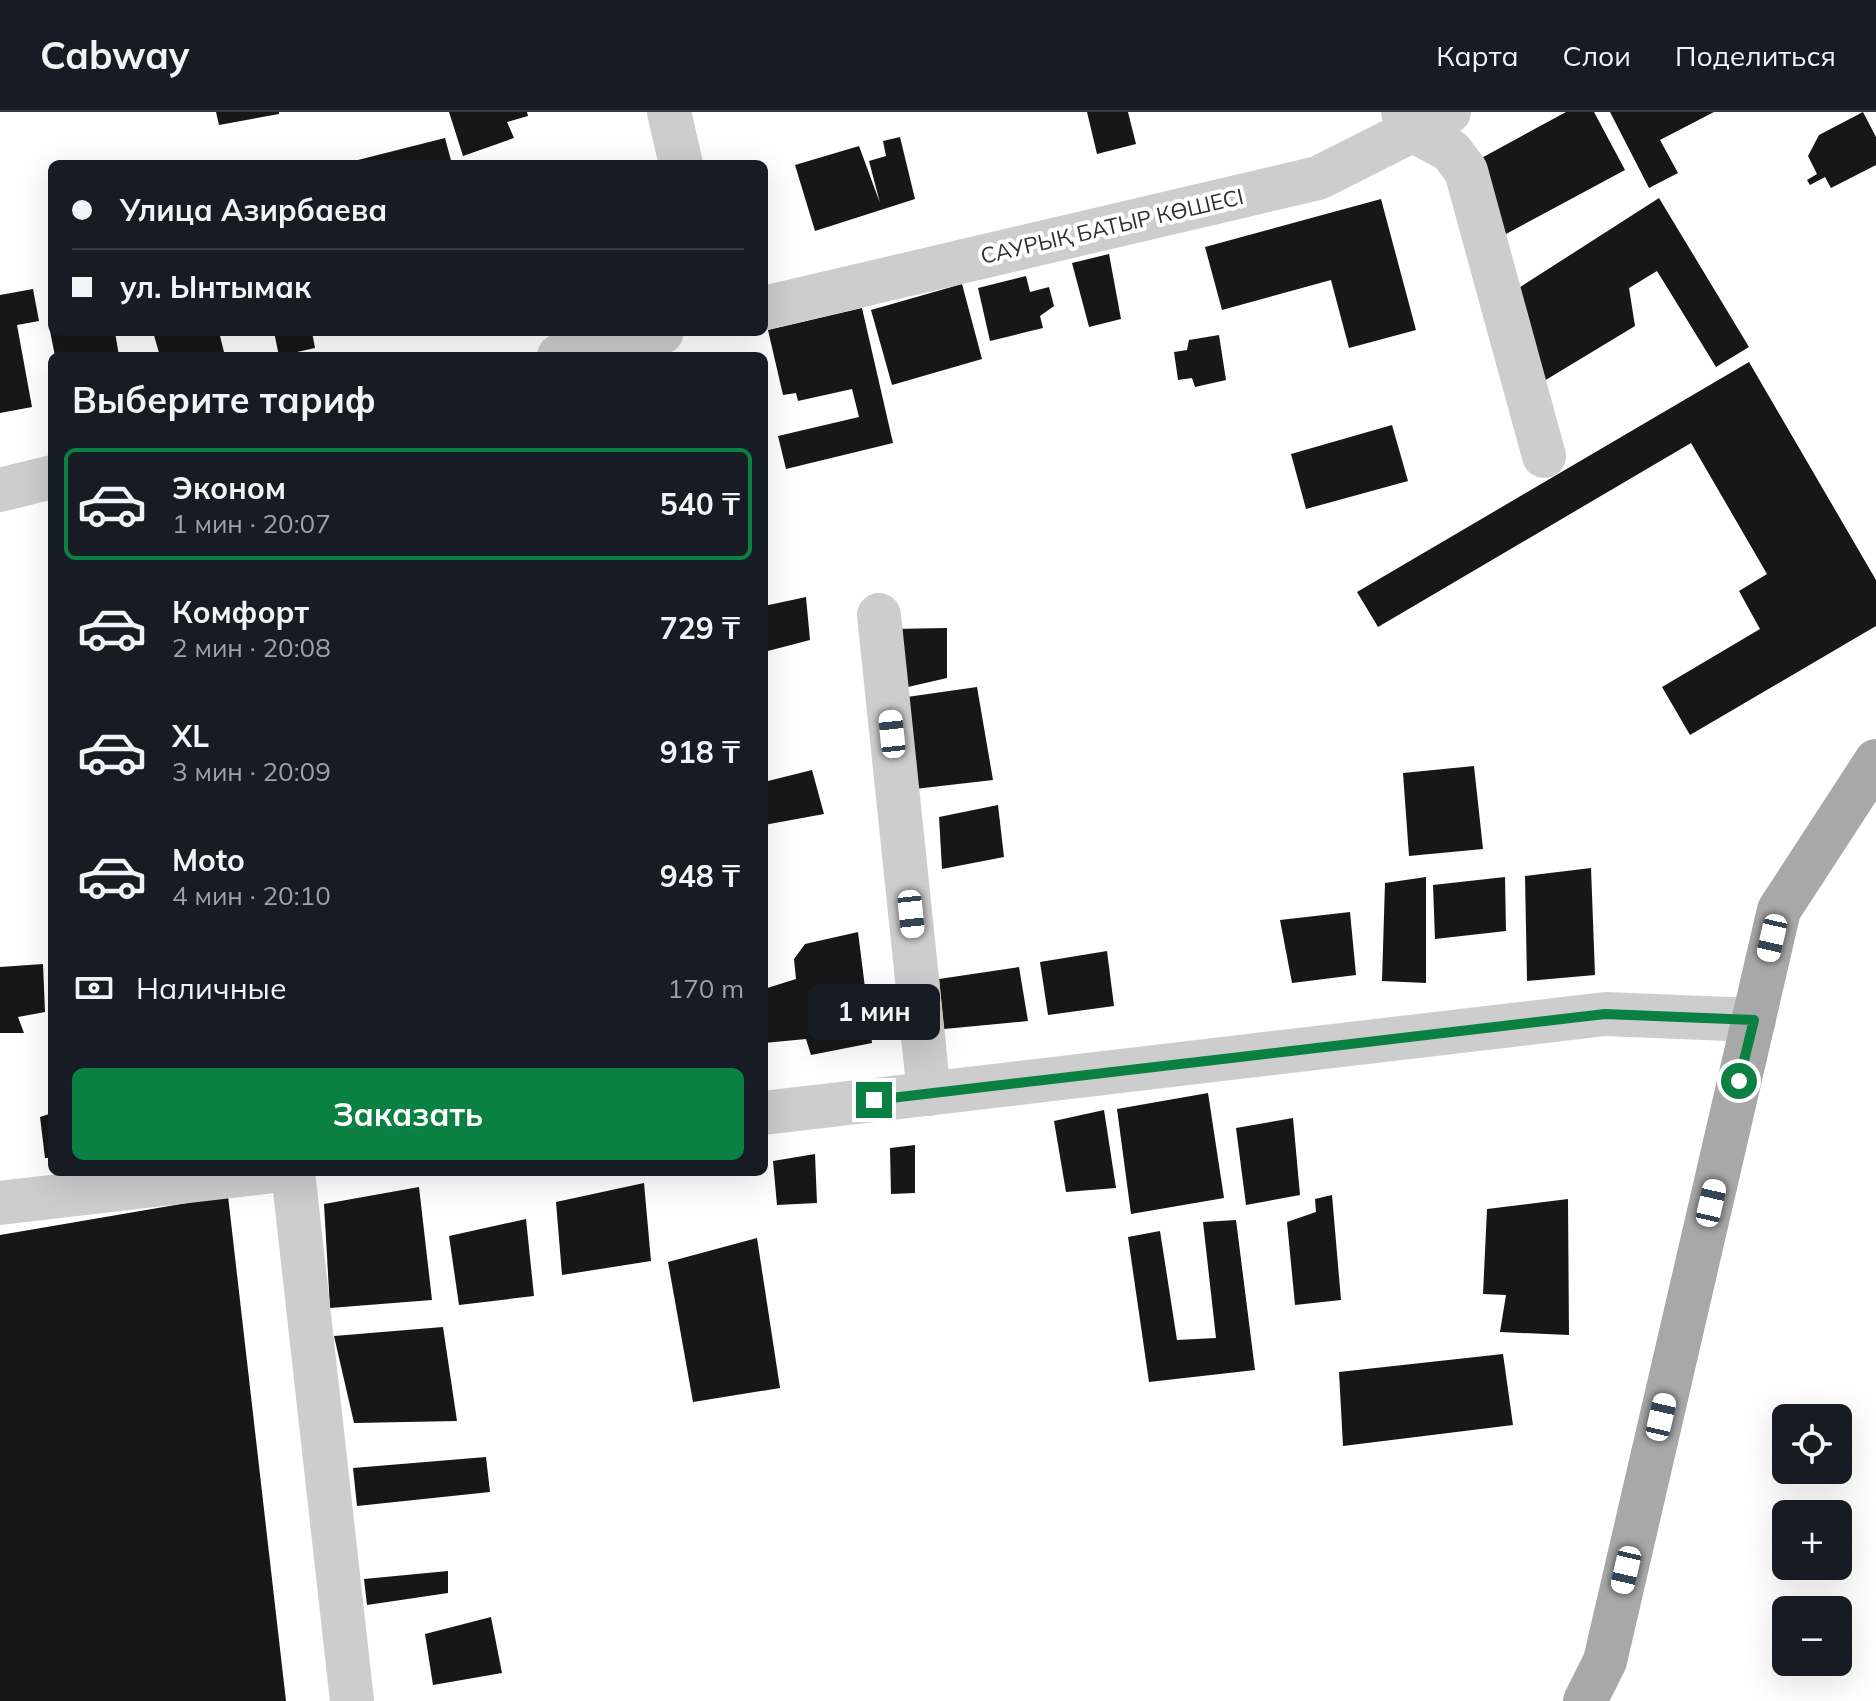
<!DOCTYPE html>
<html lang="ru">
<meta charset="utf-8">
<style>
:root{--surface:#171b24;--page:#242831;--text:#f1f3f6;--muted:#9ea1a6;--line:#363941;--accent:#0b8043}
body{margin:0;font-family:Mulish,sans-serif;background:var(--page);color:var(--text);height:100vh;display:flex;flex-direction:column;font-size:30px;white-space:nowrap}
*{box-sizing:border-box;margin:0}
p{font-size:26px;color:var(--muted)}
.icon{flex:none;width:44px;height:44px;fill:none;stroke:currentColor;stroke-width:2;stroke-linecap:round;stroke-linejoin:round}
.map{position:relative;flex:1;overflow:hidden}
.sheet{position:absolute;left:48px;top:240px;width:720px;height:824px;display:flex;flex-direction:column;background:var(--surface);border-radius:12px;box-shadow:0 8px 32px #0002}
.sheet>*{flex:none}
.banner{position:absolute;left:48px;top:48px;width:720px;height:176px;border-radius:12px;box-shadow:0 8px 32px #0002;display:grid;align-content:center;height:176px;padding:0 24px;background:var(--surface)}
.controls{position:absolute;left:1772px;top:1292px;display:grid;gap:16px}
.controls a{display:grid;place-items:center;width:80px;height:80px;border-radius:12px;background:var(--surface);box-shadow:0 8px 32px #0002;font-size:40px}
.end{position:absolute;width:36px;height:36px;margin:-18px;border:10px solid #0b8043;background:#fff;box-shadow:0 0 0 4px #fff}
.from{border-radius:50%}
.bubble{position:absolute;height:56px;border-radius:12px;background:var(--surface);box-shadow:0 8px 32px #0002;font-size:26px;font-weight:700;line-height:56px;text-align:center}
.car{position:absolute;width:24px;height:48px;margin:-24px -12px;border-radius:10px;box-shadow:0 0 6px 2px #0007;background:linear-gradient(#fff 24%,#345 0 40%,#fff 0 76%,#345 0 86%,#fff 0)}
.banner b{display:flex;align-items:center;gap:28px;height:76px;font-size:30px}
.banner b+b{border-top:2px solid var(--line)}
.banner i{width:20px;height:20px;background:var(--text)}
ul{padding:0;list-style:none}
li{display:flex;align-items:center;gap:24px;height:112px;margin:0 16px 12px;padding:0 8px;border:4px solid transparent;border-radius:12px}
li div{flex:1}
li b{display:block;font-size:30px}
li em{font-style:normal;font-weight:700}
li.current{border-color:var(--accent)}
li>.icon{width:72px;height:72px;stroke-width:1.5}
h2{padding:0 24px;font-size:36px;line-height:96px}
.pay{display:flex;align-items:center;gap:20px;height:88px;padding:0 24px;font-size:30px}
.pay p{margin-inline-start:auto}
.button{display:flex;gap:16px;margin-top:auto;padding:16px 24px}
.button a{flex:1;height:92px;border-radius:12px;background:var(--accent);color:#fff;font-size:32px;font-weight:700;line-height:92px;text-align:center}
header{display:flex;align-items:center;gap:48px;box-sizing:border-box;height:112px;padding:0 40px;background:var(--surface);border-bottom:2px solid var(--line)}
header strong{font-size:38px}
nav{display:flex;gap:44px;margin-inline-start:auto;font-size:28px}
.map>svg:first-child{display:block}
.building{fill:#171717}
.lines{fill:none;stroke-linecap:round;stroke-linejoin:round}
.minor{stroke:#cdcdcd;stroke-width:44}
.major{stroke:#a8a8a8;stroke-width:44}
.route{stroke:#0b8043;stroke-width:10}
.labels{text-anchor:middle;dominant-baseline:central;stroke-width:8;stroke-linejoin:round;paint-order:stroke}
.street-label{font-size:22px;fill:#303030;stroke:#fff}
</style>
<header>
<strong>Cabway</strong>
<nav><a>Карта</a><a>Слои</a><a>Поделиться</a></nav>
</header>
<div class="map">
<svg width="1876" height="1589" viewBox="0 0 1876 1589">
<rect width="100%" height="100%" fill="#fff"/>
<!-- building -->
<g class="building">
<polygon points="216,0 279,0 279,2 219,13"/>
<polygon points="449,0 527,0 528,4 507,10 514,26 463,44"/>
<polygon points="1087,0 1128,0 1136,32 1097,42"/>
<polygon points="1566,0 1594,0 1625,58 1506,122 1476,49"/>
<polygon points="1610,0 1714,0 1660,28 1678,61 1649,76"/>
<polygon points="1863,0 1876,25 1876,53 1831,76 1825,65 1810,73 1807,68 1817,62 1808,44 1819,23"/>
<polygon points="900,25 915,87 815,119 795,53 859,34 880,91 869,49 886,44 883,29"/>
<polygon points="445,26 452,52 346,52 346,51"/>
<polygon points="1659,86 1749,235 1716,255 1657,159 1629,176 1635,214 1544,269 1514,179"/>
<polygon points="1381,87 1416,218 1349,236 1331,168 1222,198 1205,135"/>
<polygon points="1109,142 1121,207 1089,215 1072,151"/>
<polygon points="1026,164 1030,180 1049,175 1054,194 1040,204 1043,216 990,229 978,176"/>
<polygon points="962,172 982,247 892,273 871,198"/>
<polygon points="33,177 39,209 17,213 32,295 0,301 0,183"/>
<polygon points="862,196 893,331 786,357 778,324 859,305 852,277 798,289 796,281 783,283 768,218"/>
<polygon points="48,209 52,209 52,220 115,220 119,244 55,244"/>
<polygon points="153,220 219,220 225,244 160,244"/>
<polygon points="274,220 312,220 315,236 279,244"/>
<polygon points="1219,223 1226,268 1195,275 1192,266 1178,268 1174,240 1187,238 1189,228"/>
<polygon points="1749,250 1876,468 1876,514 1690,623 1662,575 1760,517 1739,479 1767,462 1691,331 1378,515 1357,480"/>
<polygon points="1392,313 1408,369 1306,397 1291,342"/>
<polygon points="806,485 810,528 764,540 764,494"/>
<polygon points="947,516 947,566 895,578 892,517"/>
<polygon points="977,575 993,668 906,678 900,586"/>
<polygon points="1474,654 1483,737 1409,744 1403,661"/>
<polygon points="812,658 824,702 764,713 764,670"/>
<polygon points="998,693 1004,745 942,757 939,705"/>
<polygon points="1591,756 1595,863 1527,869 1525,764"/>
<polygon points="1426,765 1426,871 1382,869 1385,771"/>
<polygon points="1505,765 1506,819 1435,827 1433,773"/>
<polygon points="1350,800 1356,863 1292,871 1280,808"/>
<polygon points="858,820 872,931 811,943 806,927 764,931 764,877 796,867 794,847 805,832"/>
<polygon points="1107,839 1114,894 1048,903 1040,850"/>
<polygon points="43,852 45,900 18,905 24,921 0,921 0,855"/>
<polygon points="1019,855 1028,909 944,917 939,867"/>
<polygon points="1208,981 1224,1086 1131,1102 1117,997"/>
<polygon points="1104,998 1116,1076 1066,1080 1054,1009"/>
<polygon points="52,1001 52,1046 45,1046 40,1005"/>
<polygon points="1293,1006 1300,1083 1246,1093 1236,1016"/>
<polygon points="915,1033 915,1081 891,1082 890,1036"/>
<polygon points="815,1042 817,1091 777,1093 773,1049"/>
<polygon points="644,1071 651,1149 562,1163 556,1090"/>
<polygon points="419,1075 432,1188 330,1196 324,1092"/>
<polygon points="1332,1083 1341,1188 1295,1193 1287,1110 1316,1100 1315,1087"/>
<polygon points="228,1084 286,1589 0,1589 0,1123"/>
<polygon points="1568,1087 1569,1223 1500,1220 1506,1183 1483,1182 1487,1097"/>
<polygon points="526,1107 534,1184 459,1193 449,1124"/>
<polygon points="1236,1108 1255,1258 1149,1270 1128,1125 1160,1119 1177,1228 1216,1226 1203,1110"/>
<polygon points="757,1126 780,1276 693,1290 668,1150"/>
<polygon points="443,1215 457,1309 354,1311 334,1224"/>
<polygon points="1503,1242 1513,1313 1343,1334 1339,1260"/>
<polygon points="486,1345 490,1380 357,1394 353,1356"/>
<polygon points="448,1459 448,1481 367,1493 364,1467"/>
<polygon points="491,1505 502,1561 433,1573 425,1522"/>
</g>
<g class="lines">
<!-- minor -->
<g class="minor">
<polyline points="669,0 681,52"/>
<polyline points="1403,0 1412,18 1451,39 1466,59 1544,344"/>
<polyline points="764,196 1318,66 1449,0"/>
<polyline points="559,244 662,220"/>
<polyline points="0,378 52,365"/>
<polyline points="879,503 929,982"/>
<polyline points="764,1001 1605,902 1754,908"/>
<polyline points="293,1060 352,1589"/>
<polyline points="0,1091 266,1060"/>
</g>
<!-- major -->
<polyline class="major" points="1585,1589 1605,1549 1779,798 1876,649"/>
</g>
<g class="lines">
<!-- route -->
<polyline class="route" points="874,988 1605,902 1754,908 1739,969"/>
</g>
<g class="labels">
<!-- street labels -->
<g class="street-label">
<text transform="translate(1112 114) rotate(-13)">САУРЫҚ БАТЫР КӨШЕСІ</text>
</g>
</g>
</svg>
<div class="controls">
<a><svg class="icon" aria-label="locate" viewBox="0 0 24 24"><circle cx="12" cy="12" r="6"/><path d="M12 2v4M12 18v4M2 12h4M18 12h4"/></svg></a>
<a>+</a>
<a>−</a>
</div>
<i class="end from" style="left:1739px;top:969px"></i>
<i class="end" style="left:874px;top:988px"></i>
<div class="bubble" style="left:808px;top:872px;width:132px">1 мин</div>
<i class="car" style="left:892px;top:622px;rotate:354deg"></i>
<i class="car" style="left:911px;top:802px;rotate:174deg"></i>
<i class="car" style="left:1772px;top:826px;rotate:193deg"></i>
<i class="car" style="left:1711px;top:1091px;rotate:13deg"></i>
<i class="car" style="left:1661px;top:1305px;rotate:13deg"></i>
<i class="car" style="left:1626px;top:1458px;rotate:193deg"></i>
<div class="banner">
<b><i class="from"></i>Улица Азирбаева</b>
<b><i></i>ул. Ынтымак</b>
</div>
<section class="sheet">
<h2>Выберите тариф</h2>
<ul>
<li class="current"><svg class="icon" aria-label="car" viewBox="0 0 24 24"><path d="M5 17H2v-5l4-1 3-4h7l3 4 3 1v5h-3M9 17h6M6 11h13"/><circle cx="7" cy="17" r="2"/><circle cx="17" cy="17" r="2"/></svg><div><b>Эконом</b><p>1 мин · 20:07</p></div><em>540 ₸</em></li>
<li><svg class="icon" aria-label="car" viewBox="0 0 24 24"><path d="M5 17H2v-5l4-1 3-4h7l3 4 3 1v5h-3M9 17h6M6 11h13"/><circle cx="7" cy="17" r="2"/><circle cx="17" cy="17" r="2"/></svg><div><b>Комфорт</b><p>2 мин · 20:08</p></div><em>729 ₸</em></li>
<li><svg class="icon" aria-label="car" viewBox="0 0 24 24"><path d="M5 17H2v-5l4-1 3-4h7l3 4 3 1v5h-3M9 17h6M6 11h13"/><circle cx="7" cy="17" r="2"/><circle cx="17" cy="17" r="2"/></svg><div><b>XL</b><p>3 мин · 20:09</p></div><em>918 ₸</em></li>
<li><svg class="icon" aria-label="car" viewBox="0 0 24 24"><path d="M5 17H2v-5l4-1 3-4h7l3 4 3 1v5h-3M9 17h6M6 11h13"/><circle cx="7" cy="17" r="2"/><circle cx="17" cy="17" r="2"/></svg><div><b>Moto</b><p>4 мин · 20:10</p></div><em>948 ₸</em></li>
</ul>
<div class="pay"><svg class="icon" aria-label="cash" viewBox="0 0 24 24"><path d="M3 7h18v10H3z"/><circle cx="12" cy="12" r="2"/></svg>Наличные<p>170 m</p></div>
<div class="button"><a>Заказать</a></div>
</section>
</div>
